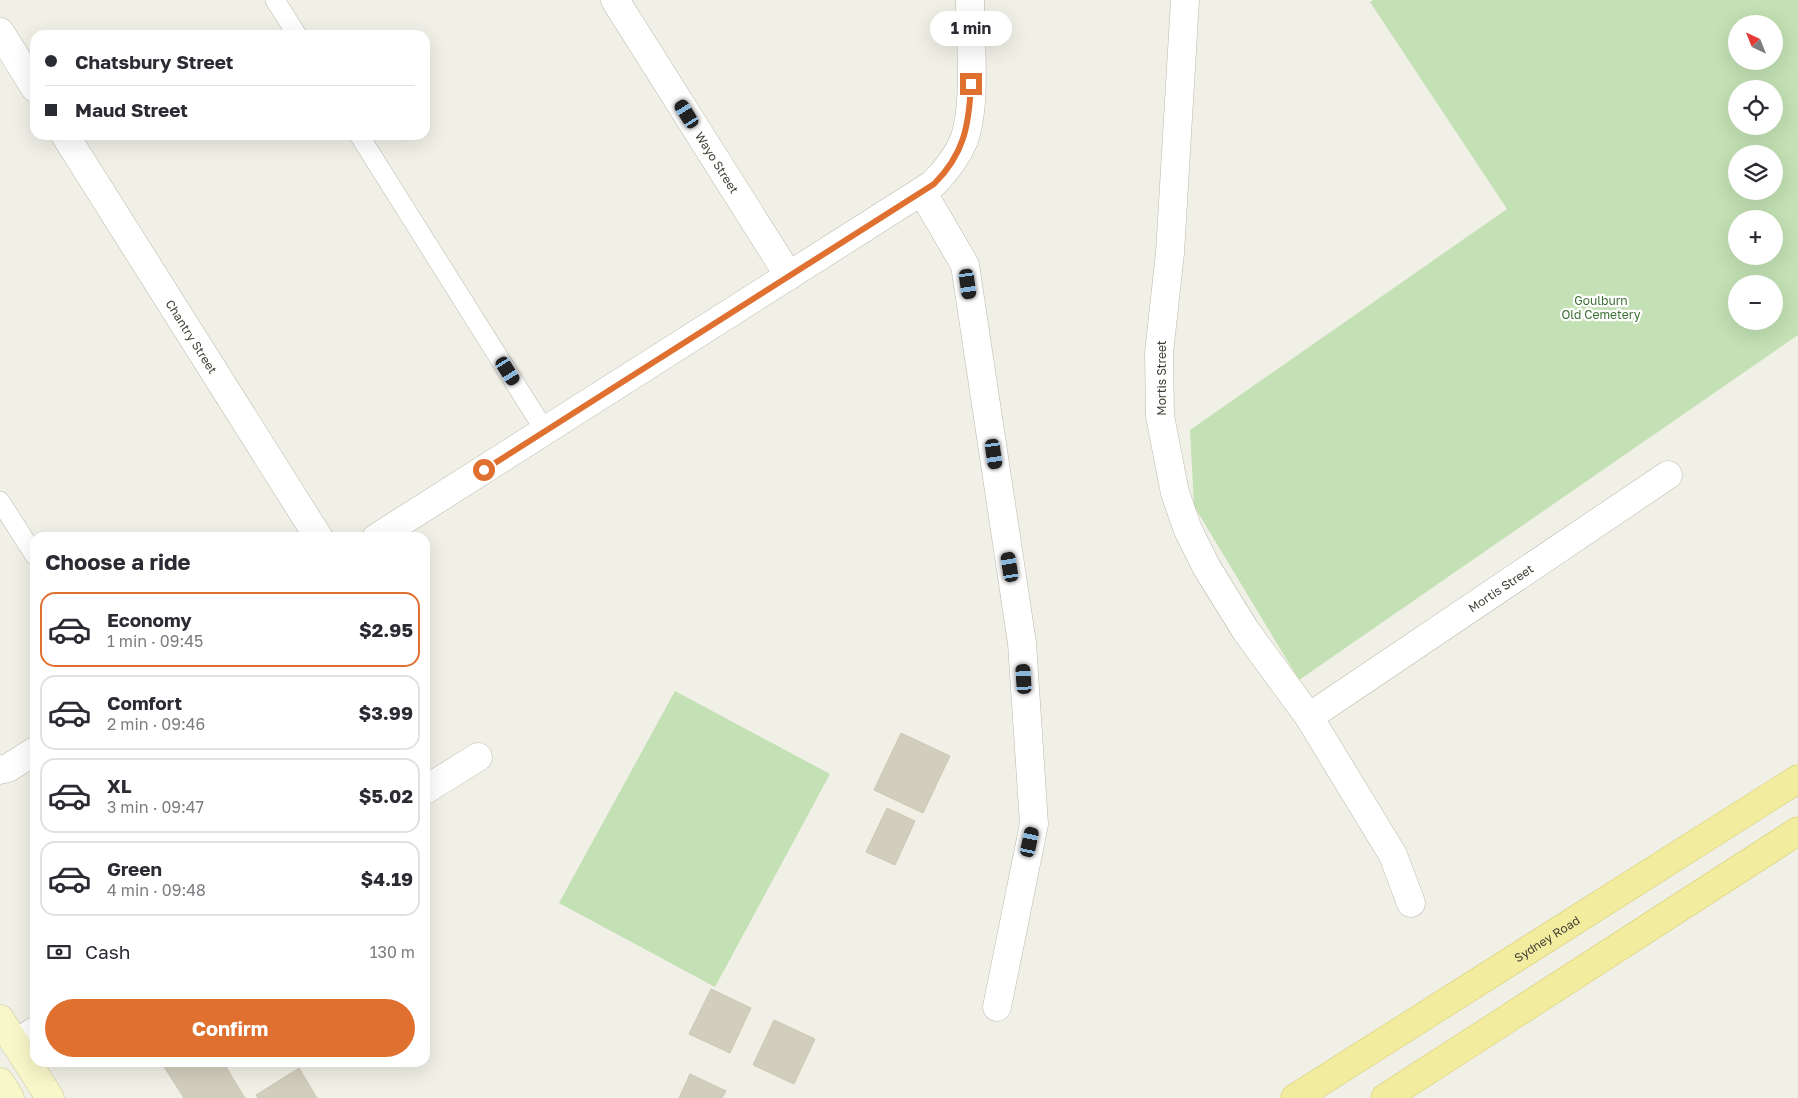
<!DOCTYPE html>
<meta charset="utf-8">
<style>
:root{--surface:#fff;--page:#f2f2f3;--text:#2b2b33;--muted:#7c7c81;--line:#e1e1e2;--accent:#df702f}
body{margin:0;font-family:"Golos Text",sans-serif;background:var(--page);color:var(--text);height:100vh;display:flex;flex-direction:column;font-size:19px;white-space:nowrap}
*{box-sizing:border-box;margin:0}
p{font-size:16px;color:var(--muted)}
.icon{flex:none;width:28px;height:28px;fill:none;stroke:currentColor;stroke-width:2;stroke-linecap:round;stroke-linejoin:round}
.map{position:relative;flex:1;overflow:hidden}
.side{position:absolute;left:30px;top:532px;width:400px;height:535px;display:flex;flex-direction:column;background:var(--surface);border-radius:15px;box-shadow:0 5px 20px #0002}
.side>*{flex:none}
.top-card{position:absolute;left:30px;top:30px;width:400px;height:110px;border-radius:15px;box-shadow:0 5px 20px #0002;display:grid;align-content:center;height:110px;padding:0 15px;background:var(--surface)}
.needle{width:32px;rotate:317deg}
.tools{position:absolute;left:1728px;top:15px;display:grid;gap:10px}
.tools a{display:grid;place-items:center;width:55px;height:55px;border-radius:50%;background:var(--surface);box-shadow:0 5px 20px #0002;font-size:25px}
.end{position:absolute;width:22px;height:22px;margin:-11px;border:6px solid #df702f;background:#fff;box-shadow:0 0 0 2px #fff}
.from{border-radius:50%}
.bubble{position:absolute;height:35px;border-radius:18px;background:var(--surface);box-shadow:0 5px 20px #0002;font-size:16px;font-weight:700;line-height:35px;text-align:center}
.car{position:absolute;width:15px;height:30px;margin:-15px -8px;border-radius:6px;box-shadow:0 0 4px 1px #0007;background:linear-gradient(#222 24%,#8ab4d8 0 40%,#222 0 76%,#8ab4d8 0 86%,#222 0)}
.top-card b{display:flex;align-items:center;gap:18px;height:48px;font-size:19px}
.top-card b+b{border-top:1px solid var(--line)}
.top-card i{width:12px;height:12px;background:var(--text)}
ul{padding:0;list-style:none}
li{display:flex;align-items:center;gap:15px;height:75px;margin:0 10px 8px;padding:0 5px;border:2px solid var(--line);border-radius:15px}
li div{flex:1}
li b{display:block;font-size:19px}
li em{font-style:normal;font-weight:700}
li.active{border-color:var(--accent)}
li>.icon{width:45px;height:45px;stroke-width:1.5}
h2{padding:0 15px;font-size:22px;line-height:60px}
.pay{display:flex;align-items:center;gap:12px;height:55px;padding:0 15px;font-size:19px}
.pay p{margin-inline-start:auto}
.cta{display:flex;gap:10px;margin-top:auto;padding:10px 15px}
.cta a{flex:1;height:58px;border-radius:30px;background:var(--accent);color:#fff;font-size:20px;font-weight:700;line-height:58px;text-align:center}
.map>svg:first-child{display:block}
.green{fill:#c3e1b4;fill-rule:evenodd}
.building{fill:#d1cebe;stroke:#cbc7b2}
.lines{fill:none;stroke-linecap:round;stroke-linejoin:round}
.service-casing{stroke:#bbb9aa;stroke-width:20}
.minor-casing{stroke:#bbb9aa;stroke-width:29}
.secondary-casing{stroke:#c8c699;stroke-width:29}
.primary-casing{stroke:#d5cc71;stroke-width:29}
.service{stroke:#fff;stroke-width:19}
.minor{stroke:#fff;stroke-width:28}
.secondary{stroke:#f8f7ca;stroke-width:28}
.primary{stroke:#f2ec9f;stroke-width:28}
.route{stroke:#df702f;stroke-width:6}
.labels{text-anchor:middle;dominant-baseline:central;stroke-width:4.5;stroke-linejoin:round;paint-order:stroke}
.street-label{font-size:12px;fill:#434137;stroke:#fff}
.park-label{font-size:12px;fill:#3b6e31;stroke:#fff}
</style>
<div class="map">
<svg width="1798" height="1098" viewBox="0 0 1798 1098">
<rect width="100%" height="100%" fill="#f1f0e7"/>
<!-- green -->
<g class="green">
<path d="M1373 0H1798V335L1299 680 1194 506 1190 430 1507 209 1370 2ZM1736 24H1774V61H1736ZM1736 89H1774V126H1736ZM1736 154H1774V191H1736ZM1736 219H1774V256H1736ZM1736 284H1774V321H1736Z"/>
<polygon points="675,691 830,774 715,987 559,903"/>
</g>
<!-- building -->
<g class="building">
<polygon points="901,733 950,756 923,813 874,790"/>
<polygon points="887,808 915,821 895,865 866,852"/>
<polygon points="711,989 751,1008 730,1053 689,1034"/>
<polygon points="774,1020 815,1039 794,1084 753,1065"/>
<polygon points="161,1062 223,1062 245,1098 184,1098"/>
<polygon points="299,1068 317,1098 258,1098 256,1095"/>
<polygon points="690,1074 726,1091 722,1098 679,1098"/>
</g>
<g class="lines">
<!-- service casing -->
<g class="service-casing">
<g id="service">
<polyline points="275,0 297,35"/>
<polyline points="359,135 545,431"/>
<polyline points="0,501 35,556"/>
</g>
</g>
<!-- minor casing -->
<g class="minor-casing">
<g id="minor">
<path id="s1" d="M615 0 789 276"/>
<polyline points="1185,0 1170,253 1159,353 1160,416 1175,493 1188,530 1207,568 1246,631 1309,717 1393,855 1411,903"/>
<polyline points="0,32 35,88"/>
<path id="s2" d="M65 135 319 538"/>
<polyline points="923,193 965,265 1022,643 1034,824 997,1007"/>
<path d="M376 538 933 184C946 171 957 157 964 140 977 103 970 39 970 0"/>
<path id="s3" d="M1309 717 1668 475"/>
<polyline points="0,770 8,768 35,751"/>
<polyline points="425,790 478,757"/>
<polyline points="15,1044 35,1031"/>
</g>
</g>
<!-- secondary casing -->
<g class="secondary-casing">
<g id="secondary">
<polyline points="0,1019 50,1098"/>
<polyline points="0,1082 10,1098"/>
</g>
</g>
<!-- primary casing -->
<g class="primary-casing">
<g id="primary">
<path id="s4" d="M1295 1098 1798 779"/>
<polyline points="1385,1098 1798,831"/>
</g>
</g>
<!-- service -->
<use href="#service" class="service"/>
<!-- minor -->
<use href="#minor" class="minor"/>
<!-- secondary -->
<use href="#secondary" class="secondary"/>
<!-- primary -->
<use href="#primary" class="primary"/>
</g>
<g class="lines">
<!-- route -->
<path class="route" d="M484 470 934 184C964 154 969 126 971 84"/>
</g>
<g class="labels">
<!-- street labels -->
<g class="street-label">
<text stroke="none"><textPath href="#s1" startOffset="192">Wayo Street</textPath></text>
<text stroke="none"><textPath href="#s2" startOffset="238">Chantry Street</textPath></text>
<text transform="translate(1161 378) rotate(-90)">Mortis Street</text>
<text stroke="none"><textPath href="#s3" startOffset="231">Mortis Street</textPath></text>
<text stroke="none"><textPath href="#s4" startOffset="298">Sydney Road</textPath></text>
</g>
<!-- park labels -->
<g class="park-label">
<text x="1601" y="300">Goulburn<tspan x="1601" dy="14">Old Cemetery</tspan></text>
</g>
</g>
</svg>
<div class="tools">
<a><svg class="needle" viewBox="-14 -14 28 28"><path d="M0-13l5 13h-10z" fill="#e53935"/><path d="M0 13l5-13h-10z" fill="#7c7c81"/></svg></a>
<a><svg class="icon" aria-label="locate" viewBox="0 0 24 24"><circle cx="12" cy="12" r="6"/><path d="M12 2v4M12 18v4M2 12h4M18 12h4"/></svg></a>
<a><svg class="icon" aria-label="layers" viewBox="0 0 24 24"><path d="M12 4l9 5-9 5-9-5zM3 14l9 5 9-5"/></svg></a>
<a>+</a>
<a>−</a>
</div>
<i class="end from" style="left:484px;top:470px"></i>
<i class="end" style="left:971px;top:84px"></i>
<div class="bubble" style="left:930px;top:11px;width:82px">1 min</div>
<i class="car" style="left:687px;top:114px;rotate:328deg"></i>
<i class="car" style="left:968px;top:284px;rotate:172deg"></i>
<i class="car" style="left:508px;top:371px;rotate:148deg"></i>
<i class="car" style="left:994px;top:454px;rotate:172deg"></i>
<i class="car" style="left:1010px;top:567px;rotate:351deg"></i>
<i class="car" style="left:1024px;top:679px;rotate:356deg"></i>
<i class="car" style="left:1030px;top:842px;rotate:12deg"></i>
<div class="top-card">
<b><i class="from"></i>Chatsbury Street</b>
<b><i></i>Maud Street</b>
</div>
<section class="side">
<h2>Choose a ride</h2>
<ul>
<li class="active"><svg class="icon" aria-label="car" viewBox="0 0 24 24"><path d="M5 17H2v-5l4-1 3-4h7l3 4 3 1v5h-3M9 17h6M6 11h13"/><circle cx="7" cy="17" r="2"/><circle cx="17" cy="17" r="2"/></svg><div><b>Economy</b><p>1 min · 09:45</p></div><em>$2.95</em></li>
<li><svg class="icon" aria-label="car" viewBox="0 0 24 24"><path d="M5 17H2v-5l4-1 3-4h7l3 4 3 1v5h-3M9 17h6M6 11h13"/><circle cx="7" cy="17" r="2"/><circle cx="17" cy="17" r="2"/></svg><div><b>Comfort</b><p>2 min · 09:46</p></div><em>$3.99</em></li>
<li><svg class="icon" aria-label="car" viewBox="0 0 24 24"><path d="M5 17H2v-5l4-1 3-4h7l3 4 3 1v5h-3M9 17h6M6 11h13"/><circle cx="7" cy="17" r="2"/><circle cx="17" cy="17" r="2"/></svg><div><b>XL</b><p>3 min · 09:47</p></div><em>$5.02</em></li>
<li><svg class="icon" aria-label="car" viewBox="0 0 24 24"><path d="M5 17H2v-5l4-1 3-4h7l3 4 3 1v5h-3M9 17h6M6 11h13"/><circle cx="7" cy="17" r="2"/><circle cx="17" cy="17" r="2"/></svg><div><b>Green</b><p>4 min · 09:48</p></div><em>$4.19</em></li>
</ul>
<div class="pay"><svg class="icon" aria-label="cash" viewBox="0 0 24 24"><path d="M3 7h18v10H3z"/><circle cx="12" cy="12" r="2"/></svg>Cash<p>130 m</p></div>
<div class="cta"><a>Confirm</a></div>
</section>
</div>
